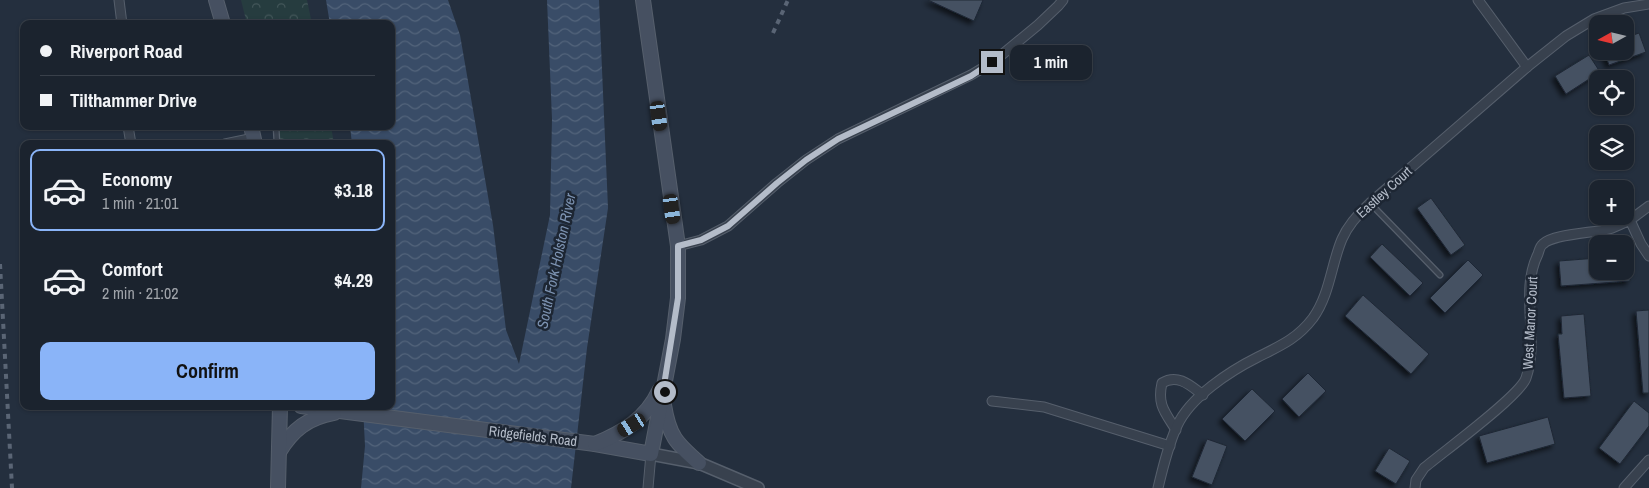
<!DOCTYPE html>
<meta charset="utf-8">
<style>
:root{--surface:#1b232e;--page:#282f3a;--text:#f1f3f6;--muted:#a0a4aa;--line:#39404a;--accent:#8ab4f8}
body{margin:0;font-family:"Archivo Narrow",sans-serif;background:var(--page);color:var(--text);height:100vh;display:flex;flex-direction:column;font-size:19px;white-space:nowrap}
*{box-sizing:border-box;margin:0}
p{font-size:16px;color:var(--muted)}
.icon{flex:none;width:28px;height:28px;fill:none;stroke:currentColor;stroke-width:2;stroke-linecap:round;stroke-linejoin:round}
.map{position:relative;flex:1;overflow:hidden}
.sheet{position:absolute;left:20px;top:140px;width:375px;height:270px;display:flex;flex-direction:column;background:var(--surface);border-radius:10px;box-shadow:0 1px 4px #0004,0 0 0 1px var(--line)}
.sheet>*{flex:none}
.guide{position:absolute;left:20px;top:20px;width:375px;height:110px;border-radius:10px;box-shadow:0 1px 4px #0004,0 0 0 1px var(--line);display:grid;align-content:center;height:110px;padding:0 20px;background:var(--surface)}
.needle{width:32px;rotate:262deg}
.tools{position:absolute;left:1589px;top:15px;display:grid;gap:10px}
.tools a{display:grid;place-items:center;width:45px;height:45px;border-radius:10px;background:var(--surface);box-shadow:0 1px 4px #0004,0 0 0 1px var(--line);font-size:25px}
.end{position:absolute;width:22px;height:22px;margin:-11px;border:6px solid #b4bcc9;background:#111;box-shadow:0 0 0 2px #111}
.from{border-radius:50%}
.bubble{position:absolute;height:35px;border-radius:10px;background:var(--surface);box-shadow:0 1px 4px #0004,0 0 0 1px var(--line);font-size:16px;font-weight:700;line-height:35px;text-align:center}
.car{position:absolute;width:15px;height:30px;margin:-15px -8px;border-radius:6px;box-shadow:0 0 4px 1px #0007;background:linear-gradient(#222 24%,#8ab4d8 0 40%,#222 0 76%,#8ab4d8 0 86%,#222 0)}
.guide b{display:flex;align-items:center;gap:18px;height:48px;font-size:19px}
.guide b+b{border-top:1px solid var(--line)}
.guide i{width:12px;height:12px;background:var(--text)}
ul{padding:9px 0 0;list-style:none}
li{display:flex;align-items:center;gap:15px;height:82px;margin:0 10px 8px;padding:0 10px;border:2px solid transparent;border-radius:10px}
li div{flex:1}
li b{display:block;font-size:19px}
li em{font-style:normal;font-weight:700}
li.on{border-color:var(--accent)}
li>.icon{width:45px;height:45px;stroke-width:1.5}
.button{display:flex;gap:10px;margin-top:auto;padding:10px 20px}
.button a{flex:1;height:58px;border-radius:10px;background:var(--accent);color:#111;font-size:20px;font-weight:700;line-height:58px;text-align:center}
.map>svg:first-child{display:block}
.forest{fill:url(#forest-crowns)}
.water{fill:url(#water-waves)}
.building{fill:#455162;stroke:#1f2835;filter:url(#shadow)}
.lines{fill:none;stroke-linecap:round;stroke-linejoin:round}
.service-casing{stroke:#565f6c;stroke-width:7}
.minor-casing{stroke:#565f6c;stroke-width:11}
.tertiary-casing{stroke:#565f6c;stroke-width:14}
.secondary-casing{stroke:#565f6c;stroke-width:16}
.service{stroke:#38414e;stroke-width:4.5}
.minor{stroke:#38414e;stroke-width:9}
.tertiary{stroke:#38414e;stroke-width:11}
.secondary{stroke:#465061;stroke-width:14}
.rail{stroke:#5a6575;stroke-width:4;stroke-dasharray:5 5;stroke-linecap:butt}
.route{stroke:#b4bcc9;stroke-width:6}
.labels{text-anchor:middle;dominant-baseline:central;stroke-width:5;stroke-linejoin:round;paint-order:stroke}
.street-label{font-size:14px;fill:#b4bcc9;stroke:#1d2633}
.water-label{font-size:15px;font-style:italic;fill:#7c92b1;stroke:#1d2633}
</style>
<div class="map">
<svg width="1649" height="488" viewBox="0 0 1649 488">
<defs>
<pattern id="forest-crowns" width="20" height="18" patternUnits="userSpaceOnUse" patternTransform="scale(1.25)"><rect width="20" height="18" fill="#263c3f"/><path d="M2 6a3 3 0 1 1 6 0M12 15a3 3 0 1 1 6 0" fill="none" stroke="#435659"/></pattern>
<pattern id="water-waves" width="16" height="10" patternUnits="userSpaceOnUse" patternTransform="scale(1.25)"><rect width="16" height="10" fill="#394c67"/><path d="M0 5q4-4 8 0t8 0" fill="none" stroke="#53647b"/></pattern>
<filter id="shadow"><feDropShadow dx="-3.5" dy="3.5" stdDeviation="2.5" flood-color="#0009"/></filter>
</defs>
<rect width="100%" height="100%" fill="#242f3e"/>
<!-- forest -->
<g class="forest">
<polygon points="241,0 307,0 312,24 247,24"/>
<polygon points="274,126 331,126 334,144 278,144"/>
</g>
<!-- water -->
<polygon class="water" points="326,0 448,0 460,35 493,225 506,330 519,364 550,215 552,119 547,0 599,0 608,208 587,348 571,488 361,488 365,446 363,406 391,406 391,144 352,144 350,126 391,126 391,24 330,24"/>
<!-- building -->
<g class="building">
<polygon points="928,0 983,0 974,21"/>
<polygon points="1639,33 1646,52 1609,65 1604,51 1625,51 1625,38"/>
<polygon points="1589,55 1600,72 1566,94 1555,76"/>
<polygon points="1431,198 1465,245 1451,255 1417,208"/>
<polygon points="1382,244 1423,283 1410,296 1370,257"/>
<polygon points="1625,256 1629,256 1630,281 1561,286 1559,261 1598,258 1598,271 1625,271"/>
<polygon points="1468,260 1483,275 1445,313 1430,298"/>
<polygon points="1363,295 1429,354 1411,374 1345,316"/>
<polygon points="1649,310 1649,393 1643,393 1636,311"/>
<polygon points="1584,314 1591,396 1564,398 1558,334 1562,334 1561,316"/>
<polygon points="1308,373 1326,391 1299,417 1282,399"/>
<polygon points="1252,389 1275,411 1245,441 1222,419"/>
<polygon points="1634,401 1649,413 1649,426 1620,464 1599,448"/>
<polygon points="1548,417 1555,444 1487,463 1479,436"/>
<polygon points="1207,439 1227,446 1212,485 1192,477"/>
<polygon points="1389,448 1410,461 1396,484 1375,471"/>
</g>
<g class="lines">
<!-- service casing -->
<g class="service-casing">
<g id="service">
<polyline points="276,126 277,144"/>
<polyline points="1370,203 1440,275"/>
</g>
</g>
<!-- minor casing -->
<g class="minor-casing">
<g id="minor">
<polyline points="119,0 122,24"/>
<polyline points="1478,0 1527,67"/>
<polyline points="128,126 131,144"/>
<polyline points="225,144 254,138"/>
<polyline points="1630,220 1649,206"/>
<polyline points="678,246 701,240 728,226 777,183 806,160 838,139 971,75 993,62 1038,25 1058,6 1063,0"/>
<polyline points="992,401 1044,407 1170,446"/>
<path d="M1176 430C1165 412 1157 405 1162 383 1178 373 1191 386 1203 395"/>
<polyline points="648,488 651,454"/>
<path d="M1158 488C1163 467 1168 446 1177 426 1190 397 1230 371 1258 357 1280 346 1297 339 1313 318 1330 294 1331 265 1342 239 1348 225 1358 214 1370 203L1527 67 1566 36 1594 19 1624 8 1649 4"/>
<path d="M1415 488 1416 480 1424 468C1443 452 1520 396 1526 378 1540 338 1519 292 1538 254 1539 251 1540 246 1543 244 1553 234 1593 233 1609 229 1616 227 1623 223 1630 220L1641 244 1649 256"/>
<polyline points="1624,488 1649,460"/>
</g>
</g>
<!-- tertiary casing -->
<g class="tertiary-casing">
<polyline id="tertiary" points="651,454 699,463 758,488"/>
</g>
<!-- secondary casing -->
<g class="secondary-casing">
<g id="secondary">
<polyline points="216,0 223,24"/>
<polyline points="251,126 255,144"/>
<path d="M664 405C669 436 676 443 699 463"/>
<polyline points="301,406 595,444 651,454 673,339 678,298 678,246 643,0"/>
<path d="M595 444C622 433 646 419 659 391"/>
<path d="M279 452C293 429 308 418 334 413"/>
<polyline points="278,488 280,406"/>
</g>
</g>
<!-- service -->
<use href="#service" class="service"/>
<!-- minor -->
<use href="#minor" class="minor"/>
<!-- tertiary -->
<use href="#tertiary" class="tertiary"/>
<!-- secondary -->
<use href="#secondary" class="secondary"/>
<!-- rail -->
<g class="rail">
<polyline points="773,33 788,0"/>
<polyline points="0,264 12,488"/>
</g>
</g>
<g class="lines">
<!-- route -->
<polyline class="route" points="665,392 665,379 678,298 678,246 701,240 728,226 777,183 806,160 838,139 971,76 992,62"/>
</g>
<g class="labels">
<!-- street labels -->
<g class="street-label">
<text transform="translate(1384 192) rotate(-42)">Eastley Court</text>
<text transform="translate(1530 323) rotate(-87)">West Manor Court</text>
<text transform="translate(533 436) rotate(7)">Ridgefields Road</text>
</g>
<!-- water labels -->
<g class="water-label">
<text transform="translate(556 261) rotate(-78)">South Fork Holston River</text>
</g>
</g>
</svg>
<div class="tools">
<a><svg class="needle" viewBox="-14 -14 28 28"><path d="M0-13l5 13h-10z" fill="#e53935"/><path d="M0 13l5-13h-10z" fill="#a0a4aa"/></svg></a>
<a><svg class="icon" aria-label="locate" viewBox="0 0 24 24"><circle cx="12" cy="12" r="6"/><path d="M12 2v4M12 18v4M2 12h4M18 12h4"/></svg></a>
<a><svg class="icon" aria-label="layers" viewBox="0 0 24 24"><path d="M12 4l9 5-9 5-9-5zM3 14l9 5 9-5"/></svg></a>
<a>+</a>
<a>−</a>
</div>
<i class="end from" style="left:665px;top:392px"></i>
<i class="end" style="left:992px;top:62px"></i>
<div class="bubble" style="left:1010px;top:45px;width:82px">1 min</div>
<i class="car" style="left:659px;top:116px;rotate:172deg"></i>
<i class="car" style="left:672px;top:209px;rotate:172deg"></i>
<i class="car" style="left:632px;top:425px;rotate:239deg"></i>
<div class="guide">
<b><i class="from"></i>Riverport Road</b>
<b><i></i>Tilthammer Drive</b>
</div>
<section class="sheet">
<ul>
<li class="on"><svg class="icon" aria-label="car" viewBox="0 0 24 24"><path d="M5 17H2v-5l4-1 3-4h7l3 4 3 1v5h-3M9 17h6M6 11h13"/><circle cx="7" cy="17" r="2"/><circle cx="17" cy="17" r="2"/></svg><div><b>Economy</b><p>1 min · 21:01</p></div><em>$3.18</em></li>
<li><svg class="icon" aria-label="car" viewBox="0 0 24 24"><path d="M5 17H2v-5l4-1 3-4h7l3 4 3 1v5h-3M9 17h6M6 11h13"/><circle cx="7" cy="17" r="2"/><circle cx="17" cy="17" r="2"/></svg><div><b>Comfort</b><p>2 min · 21:02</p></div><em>$4.29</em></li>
</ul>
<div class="button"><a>Confirm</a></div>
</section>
</div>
